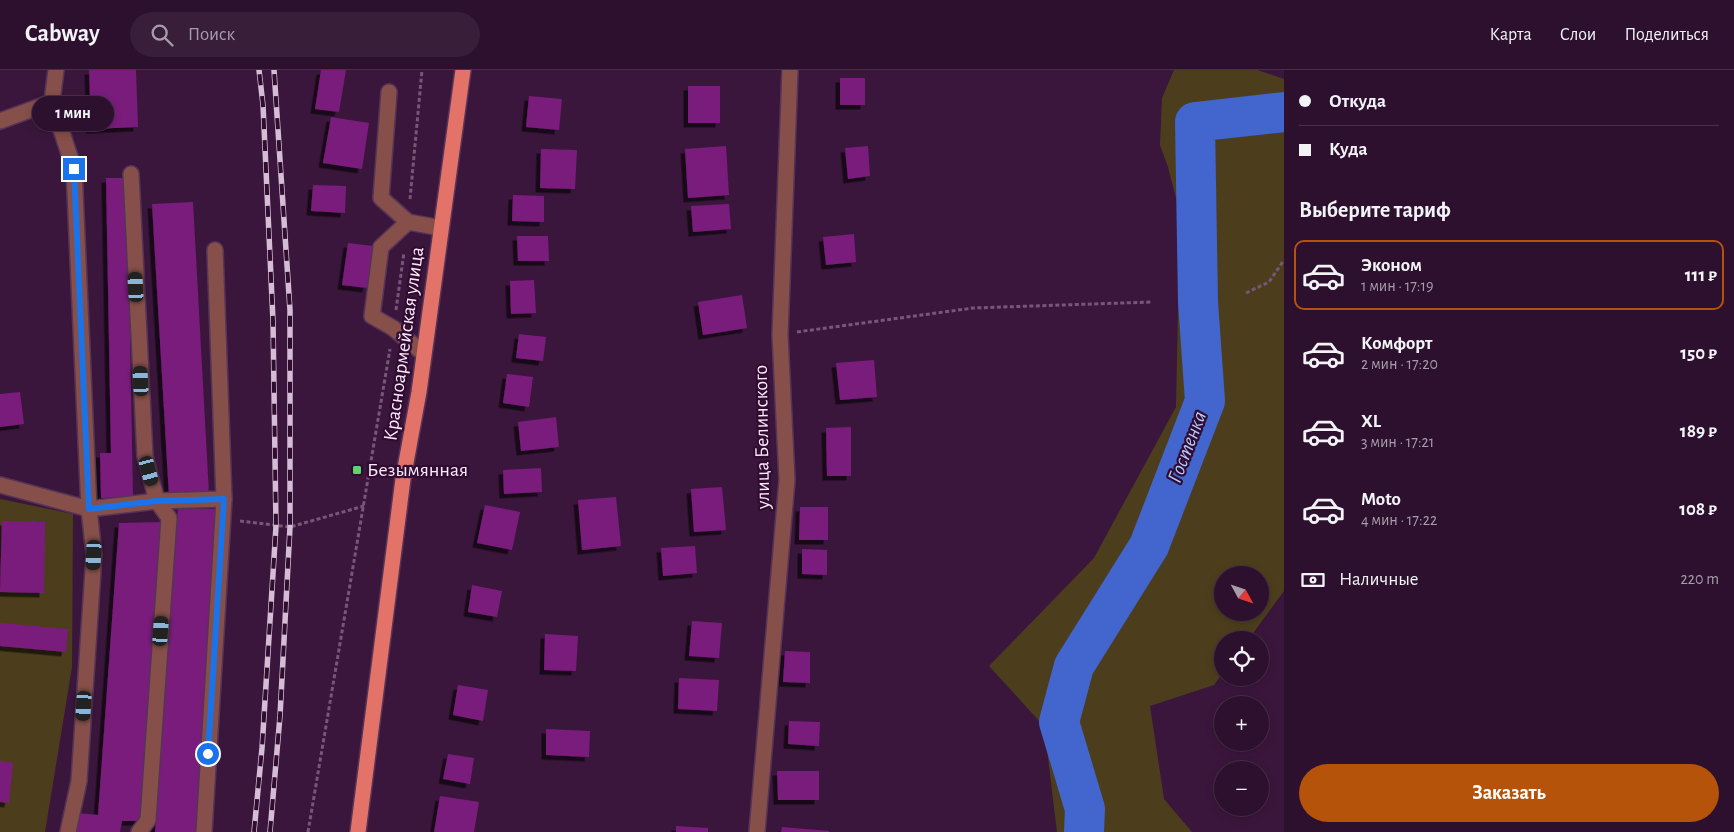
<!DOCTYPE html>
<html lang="ru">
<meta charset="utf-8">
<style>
:root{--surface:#2c102d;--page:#381e39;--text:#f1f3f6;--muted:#a69daa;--line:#483049;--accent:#b45309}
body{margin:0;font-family:"Alegreya Sans",sans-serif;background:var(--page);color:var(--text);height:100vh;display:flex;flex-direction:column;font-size:19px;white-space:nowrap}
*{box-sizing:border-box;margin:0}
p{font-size:16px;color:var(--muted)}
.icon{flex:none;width:28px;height:28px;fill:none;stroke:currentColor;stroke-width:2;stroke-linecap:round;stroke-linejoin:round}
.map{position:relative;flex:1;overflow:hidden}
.sheet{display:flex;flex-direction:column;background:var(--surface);width:450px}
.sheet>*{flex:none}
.banner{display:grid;align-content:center;height:110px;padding:0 15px;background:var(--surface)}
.needle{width:32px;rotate:130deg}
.tools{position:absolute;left:1214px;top:496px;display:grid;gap:10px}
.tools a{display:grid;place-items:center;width:55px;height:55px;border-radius:50%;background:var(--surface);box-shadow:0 2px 8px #0003,0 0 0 1px var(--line);font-size:25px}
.end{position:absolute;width:22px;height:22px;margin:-11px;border:6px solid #1a73e8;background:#fff;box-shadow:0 0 0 2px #fff}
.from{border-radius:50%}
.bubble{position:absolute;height:35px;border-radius:18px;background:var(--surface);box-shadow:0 2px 8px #0003,0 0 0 1px var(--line);font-size:16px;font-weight:700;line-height:35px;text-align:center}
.car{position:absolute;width:15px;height:30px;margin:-15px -8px;border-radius:6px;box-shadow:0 0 4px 1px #0007;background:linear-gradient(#222 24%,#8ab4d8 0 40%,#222 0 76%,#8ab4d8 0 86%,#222 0)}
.banner b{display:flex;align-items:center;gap:18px;height:48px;font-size:19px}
.banner b+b{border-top:1px solid var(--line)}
.banner i{width:12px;height:12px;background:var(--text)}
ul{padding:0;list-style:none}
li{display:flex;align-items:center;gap:15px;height:70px;margin:0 10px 8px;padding:0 5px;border:2px solid transparent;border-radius:10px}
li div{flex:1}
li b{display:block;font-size:19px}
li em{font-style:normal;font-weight:700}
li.current{border-color:var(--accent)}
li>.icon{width:45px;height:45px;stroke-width:1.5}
h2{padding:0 15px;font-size:22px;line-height:60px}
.pay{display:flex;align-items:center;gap:12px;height:55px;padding:0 15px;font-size:19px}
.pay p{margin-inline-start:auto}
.cta{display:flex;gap:10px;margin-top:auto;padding:10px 15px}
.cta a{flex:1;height:58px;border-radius:30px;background:var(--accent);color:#fff;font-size:20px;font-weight:700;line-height:58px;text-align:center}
header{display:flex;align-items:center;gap:30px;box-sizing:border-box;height:70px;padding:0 25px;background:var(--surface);border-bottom:1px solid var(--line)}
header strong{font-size:24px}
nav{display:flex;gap:28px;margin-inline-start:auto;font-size:18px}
.search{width:350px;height:45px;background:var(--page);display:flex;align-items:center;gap:12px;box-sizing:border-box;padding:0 18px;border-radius:28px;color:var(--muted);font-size:19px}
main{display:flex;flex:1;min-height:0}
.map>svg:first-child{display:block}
.green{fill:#4c3e1d;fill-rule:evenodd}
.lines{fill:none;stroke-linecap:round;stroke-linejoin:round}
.river{stroke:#4265ce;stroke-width:40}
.building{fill:#791c7b;filter:url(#shadow)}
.minor-casing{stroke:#563457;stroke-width:18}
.major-casing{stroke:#563457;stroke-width:18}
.path{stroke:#775777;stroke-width:3;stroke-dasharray:4 2.5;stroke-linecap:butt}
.minor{stroke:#864f49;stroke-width:15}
.major{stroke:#e37268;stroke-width:15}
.rail-casing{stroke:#d5bed5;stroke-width:5.5}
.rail{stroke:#300c31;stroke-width:4;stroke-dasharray:11;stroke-linecap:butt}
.route{stroke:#1a73e8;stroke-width:6}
.poi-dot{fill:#59d56f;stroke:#300c31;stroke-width:2}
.labels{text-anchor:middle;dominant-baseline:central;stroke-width:4.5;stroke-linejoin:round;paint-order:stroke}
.street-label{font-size:20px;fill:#fde9fc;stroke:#300c31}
.poi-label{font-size:20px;fill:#fde9fc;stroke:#300c31;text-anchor:start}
.water-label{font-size:21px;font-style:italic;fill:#b2c8fd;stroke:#300c31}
</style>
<header>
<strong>Cabway</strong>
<div class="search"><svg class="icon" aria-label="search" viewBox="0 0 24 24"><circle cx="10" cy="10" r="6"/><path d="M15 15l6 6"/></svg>Поиск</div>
<nav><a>Карта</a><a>Слои</a><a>Поделиться</a></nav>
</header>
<main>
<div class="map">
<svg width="1284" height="762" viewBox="0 0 1284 762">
<defs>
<filter id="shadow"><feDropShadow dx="-4.5" dy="4.5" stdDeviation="0" flood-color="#0009"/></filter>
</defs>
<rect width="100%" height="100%" fill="#3b163c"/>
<!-- green -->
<g class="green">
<path d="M1174 0H1257L1284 9V521L1248 570H1222V604L1214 615 1150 636 1164 729 1192 762H1057L1046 671 1041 653 989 596 1094 488 1176 337 1180 144 1168 97 1160 75 1162 28ZM1222 505H1260V542H1222Z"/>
<polygon points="0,429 73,444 72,597 45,762 0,762"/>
</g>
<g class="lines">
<!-- river -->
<polyline class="river" points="1084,762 1085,739 1059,652 1074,596 1149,476 1205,331 1198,232 1195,52 1284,42"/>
</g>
<!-- building -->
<g class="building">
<polygon points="89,0 136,0 138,57 91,59"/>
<polygon points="321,0 346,0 339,42 315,39"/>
<rect x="840" y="8" width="25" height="27"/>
<rect x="688" y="16" width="32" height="37"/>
<polygon points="529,26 562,29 559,60 526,57"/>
<polygon points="331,47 369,53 362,99 323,93"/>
<polygon points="726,76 729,125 688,128 685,79"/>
<polygon points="868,76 870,106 848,109 845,78"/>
<polygon points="541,79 577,80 575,119 540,118"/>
<polygon points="106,108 127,108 133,427 101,428 100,383 111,383"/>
<polygon points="313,115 346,116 345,143 311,141"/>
<polygon points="513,125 544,126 544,152 512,151"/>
<polygon points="193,132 209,424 169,426 152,134"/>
<polygon points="729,134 731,159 693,162 691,136"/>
<polygon points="854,164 856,192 826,195 823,167"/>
<polygon points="517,166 548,166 549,191 518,191"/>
<polygon points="348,173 373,176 367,218 342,215"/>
<polygon points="534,210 536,243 511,244 510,211"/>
<polygon points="742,225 747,258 703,265 698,232"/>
<polygon points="519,264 546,267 543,291 516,288"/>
<polygon points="874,290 877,327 840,330 836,293"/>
<polygon points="507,304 533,307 529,337 503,333"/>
<polygon points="20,322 24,354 0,357 0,324"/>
<polygon points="556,347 559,377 521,381 518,352"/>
<polygon points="851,357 851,406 827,406 826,358"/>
<polygon points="541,398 542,422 504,424 503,400"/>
<polygon points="722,417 726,460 694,462 691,419"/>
<polygon points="616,427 621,476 582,480 578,430"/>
<polygon points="485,435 520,442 512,480 477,473"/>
<polygon points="800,437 828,437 828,470 799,470"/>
<polygon points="178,438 217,439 199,762 155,762"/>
<polygon points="2,451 45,452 44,523 0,522"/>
<polygon points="164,452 142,751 122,751 120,762 73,762 77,743 98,745 119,453"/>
<polygon points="695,476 697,503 663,506 661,478"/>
<polygon points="802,479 827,480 827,505 802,504"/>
<polygon points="472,515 502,521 497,547 468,542"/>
<polygon points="692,551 722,553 719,588 689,586"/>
<polygon points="0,553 68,559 66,582 0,576"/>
<polygon points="545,564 578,566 576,601 544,600"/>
<polygon points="785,581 810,582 810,613 783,612"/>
<polygon points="679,608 719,610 717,641 678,639"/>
<polygon points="458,615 488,620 483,651 453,645"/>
<polygon points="789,651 820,652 819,676 788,674"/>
<polygon points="546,659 590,661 589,687 546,685"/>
<polygon points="448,684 474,688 470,714 443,709"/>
<polygon points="0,691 13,693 9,733 0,732"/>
<polygon points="777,701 819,701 819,730 778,730"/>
<polygon points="440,726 479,732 474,762 434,762"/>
<polygon points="676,756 708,758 708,762 676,762"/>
<polygon points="782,757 829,761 829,762 781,762"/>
</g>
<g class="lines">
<!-- minor casing -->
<g class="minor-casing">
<g id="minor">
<polyline points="56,0 52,32 74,99 89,439 94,485 79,711 68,762"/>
<polyline points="389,22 381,128 408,152 441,158"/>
<polyline points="0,51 52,32"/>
<polyline points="131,104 145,386 157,431 169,448 148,750 139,762"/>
<polyline points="408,152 381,177 372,246 393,258 423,283"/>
<polyline points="0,415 89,439 157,431 224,429 215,180"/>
<polyline points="204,762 224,429"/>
<polyline points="757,762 787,410 780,265 790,0"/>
</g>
</g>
<!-- major casing -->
<g class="major-casing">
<polyline id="major" points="358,762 403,409 419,322 463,0"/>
</g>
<!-- path -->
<g class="path">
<polyline points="410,129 422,0"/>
<polyline points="1246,223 1269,212 1284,190"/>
<polyline points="396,240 404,182"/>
<polyline points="797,262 973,238 1152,232"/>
<polyline points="240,451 290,457 364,436"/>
<polyline points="308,762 390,279"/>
</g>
<!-- minor -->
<use href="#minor" class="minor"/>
<!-- major -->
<use href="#major" class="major"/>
<!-- rail casing -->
<g class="rail-casing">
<g id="rail">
<polyline points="254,762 262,678 276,456 273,251 263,35 259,0"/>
<polyline points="270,762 280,646 290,457 290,240 274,0"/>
</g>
</g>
<!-- rail -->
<use href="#rail" class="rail"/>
</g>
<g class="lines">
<!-- route -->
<polyline class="route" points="74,99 89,439 157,431 224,429 208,684"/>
</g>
<!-- markers -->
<rect class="poi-dot" x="352" y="395" width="10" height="10" rx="2.5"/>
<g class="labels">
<!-- street labels -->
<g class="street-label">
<text transform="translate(404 274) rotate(-82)">Красноармейская улица</text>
<text transform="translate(762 367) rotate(-91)">улица Белинского</text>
</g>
<!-- poi labels -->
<g class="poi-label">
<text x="367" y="400">Безымянная</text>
</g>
<!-- water labels -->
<g class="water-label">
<text transform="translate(1187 377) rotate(-69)">Гостенка</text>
</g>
</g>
</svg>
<div class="tools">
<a><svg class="needle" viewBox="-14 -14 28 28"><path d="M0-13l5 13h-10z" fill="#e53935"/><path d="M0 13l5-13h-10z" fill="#a69daa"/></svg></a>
<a><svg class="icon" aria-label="locate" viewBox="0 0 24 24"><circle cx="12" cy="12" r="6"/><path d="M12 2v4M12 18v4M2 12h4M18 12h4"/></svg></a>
<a>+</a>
<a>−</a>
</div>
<i class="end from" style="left:208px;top:684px"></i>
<i class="end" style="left:74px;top:99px"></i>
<div class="bubble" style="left:32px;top:26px;width:82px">1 мин</div>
<i class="car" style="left:136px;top:217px;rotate:357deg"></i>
<i class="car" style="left:141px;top:311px;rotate:357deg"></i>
<i class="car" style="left:149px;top:401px;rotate:165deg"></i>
<i class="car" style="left:94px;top:485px;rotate:183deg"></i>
<i class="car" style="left:161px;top:561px;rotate:4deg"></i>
<i class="car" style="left:84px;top:636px;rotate:184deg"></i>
</div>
<section class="sheet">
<div class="banner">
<b><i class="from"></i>Откуда</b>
<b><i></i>Куда</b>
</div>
<h2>Выберите тариф</h2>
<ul>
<li class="current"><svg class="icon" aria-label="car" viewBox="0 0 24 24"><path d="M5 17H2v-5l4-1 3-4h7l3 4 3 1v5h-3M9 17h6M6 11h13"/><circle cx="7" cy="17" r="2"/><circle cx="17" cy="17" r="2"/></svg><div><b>Эконом</b><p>1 мин · 17:19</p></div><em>111 ₽</em></li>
<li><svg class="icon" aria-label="car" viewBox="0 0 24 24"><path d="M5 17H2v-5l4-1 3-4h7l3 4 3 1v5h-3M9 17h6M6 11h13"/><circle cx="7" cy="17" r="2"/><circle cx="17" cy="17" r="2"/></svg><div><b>Комфорт</b><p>2 мин · 17:20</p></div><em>150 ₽</em></li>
<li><svg class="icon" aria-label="car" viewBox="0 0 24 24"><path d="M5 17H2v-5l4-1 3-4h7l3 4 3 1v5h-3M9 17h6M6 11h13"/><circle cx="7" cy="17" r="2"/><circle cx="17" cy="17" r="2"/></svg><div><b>XL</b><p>3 мин · 17:21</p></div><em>189 ₽</em></li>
<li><svg class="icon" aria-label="car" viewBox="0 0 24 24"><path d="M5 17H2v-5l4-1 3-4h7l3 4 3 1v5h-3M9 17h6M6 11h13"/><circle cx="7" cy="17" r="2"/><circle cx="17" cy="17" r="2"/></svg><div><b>Moto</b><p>4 мин · 17:22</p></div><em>108 ₽</em></li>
</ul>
<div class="pay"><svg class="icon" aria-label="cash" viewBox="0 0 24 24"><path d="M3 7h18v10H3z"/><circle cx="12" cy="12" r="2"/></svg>Наличные<p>220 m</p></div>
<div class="cta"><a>Заказать</a></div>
</section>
</main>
